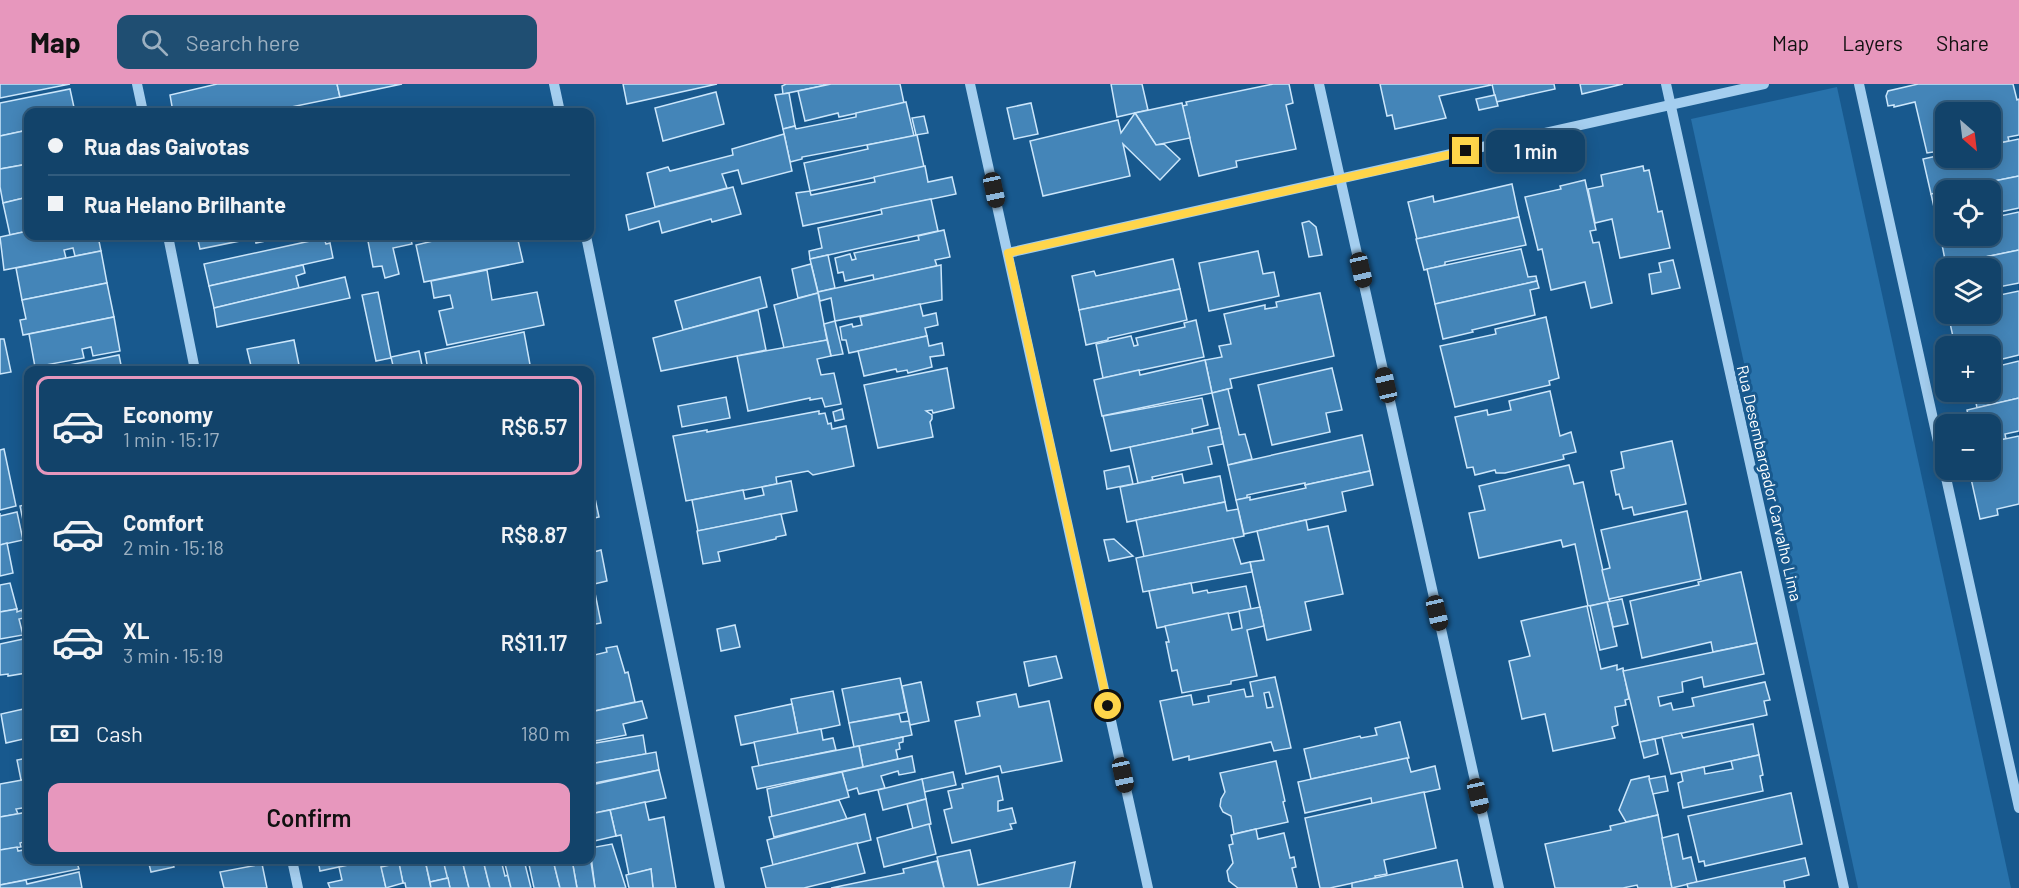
<!DOCTYPE html>
<meta charset="utf-8">
<style>
:root{--surface:#12436a;--page:#1f4e72;--text:#f1f3f6;--muted:#9cb0c1;--line:#315c7e;--accent:#e797bd}
body{margin:0;font-family:Barlow,sans-serif;background:var(--page);color:var(--text);height:100vh;display:flex;flex-direction:column;font-size:22px;white-space:nowrap}
*{box-sizing:border-box;margin:0}
p{font-size:20px;color:var(--muted)}
.icon{flex:none;width:33px;height:33px;fill:none;stroke:currentColor;stroke-width:2;stroke-linecap:round;stroke-linejoin:round}
.map{position:relative;flex:1;overflow:hidden}
.panel{position:absolute;left:24px;top:282px;width:570px;height:498px;display:flex;flex-direction:column;background:var(--surface);border-radius:12px;box-shadow:0 3px 15px #0003,0 0 0 2px var(--line)}
.panel>*{flex:none}
.hud{position:absolute;left:24px;top:24px;width:570px;height:132px;border-radius:12px;box-shadow:0 3px 15px #0003,0 0 0 2px var(--line);display:grid;align-content:center;height:132px;padding:0 24px;background:var(--surface)}
.needle{width:39px;rotate:152deg}
.buttons{position:absolute;left:1935px;top:18px;display:grid;gap:12px}
.buttons a{display:grid;place-items:center;width:66px;height:66px;border-radius:12px;background:var(--surface);box-shadow:0 3px 15px #0003,0 0 0 2px var(--line);font-size:30px}
.end{position:absolute;width:27px;height:27px;margin:-14px;border:8px solid #ffd54a;background:#111;box-shadow:0 0 0 3px #111}
.from{border-radius:50%}
.bubble{position:absolute;height:42px;border-radius:12px;background:var(--surface);box-shadow:0 3px 15px #0003,0 0 0 2px var(--line);font-size:20px;font-weight:600;line-height:42px;text-align:center}
.car{position:absolute;width:18px;height:36px;margin:-18px -9px;border-radius:8px;box-shadow:0 0 4px 2px #0007;background:linear-gradient(#222 24%,#8ab4d8 0 40%,#222 0 76%,#8ab4d8 0 86%,#222 0)}
.hud b{display:flex;align-items:center;gap:21px;height:57px;font-size:22px}
.hud b+b{border-top:2px solid var(--line)}
.hud i{width:15px;height:15px;background:var(--text)}
ul{padding:10px 0 0;list-style:none}
li{display:flex;align-items:center;gap:18px;height:99px;margin:0 12px 9px;padding:0 12px;border:3px solid transparent;border-radius:12px}
li div{flex:1}
li b{display:block;font-size:22px}
li em{font-style:normal;font-weight:600}
li.on{border-color:var(--accent)}
li>.icon{width:54px;height:54px;stroke-width:1.5}
.pay{display:flex;align-items:center;gap:15px;height:66px;padding:0 24px;font-size:22px}
.pay p{margin-inline-start:auto}
.primary-button{display:flex;gap:12px;margin-top:auto;padding:12px 24px}
.primary-button a{flex:1;height:69px;border-radius:12px;background:var(--accent);color:#111;font-size:24px;font-weight:600;line-height:69px;text-align:center}
header{display:flex;align-items:center;gap:36px;box-sizing:border-box;height:84px;padding:0 30px;background:var(--accent);color:#111}
header strong{font-size:28px}
nav{display:flex;gap:33px;margin-inline-start:auto;font-size:21px}
.search{width:420px;height:54px;background:var(--page);display:flex;align-items:center;gap:15px;box-sizing:border-box;padding:0 21px;border-radius:12px;color:var(--muted);font-size:22px}
.map>svg:first-child{display:block}
.green{fill:#2872ab}
.building{fill:#4485b8;stroke:#cbe6fb;stroke-width:1.5;fill-rule:evenodd}
.lines{fill:none;stroke-linecap:round;stroke-linejoin:round}
.minor{stroke:#a4ceef;stroke-width:10}
.route{stroke:#ffd54a;stroke-width:8}
.labels{text-anchor:middle;dominant-baseline:central;stroke-width:6;stroke-linejoin:round;paint-order:stroke}
.street-label{font-size:16px;fill:#fff;stroke:#18598e}
</style>
<header>
<strong>Map</strong>
<div class="search"><svg class="icon" aria-label="search" viewBox="0 0 24 24"><circle cx="10" cy="10" r="6"/><path d="M15 15l6 6"/></svg>Search here</div>
<nav><a>Map</a><a>Layers</a><a>Share</a></nav>
</header>
<div class="map">
<svg width="2019" height="804" viewBox="0 0 2019 804">
<rect width="100%" height="100%" fill="#18598e"/>
<!-- green -->
<polygon class="green" points="1837,3 2011,804 1858,804 1691,35"/>
<!-- building -->
<g class="building">
<polygon points="0,0 70,0 0,14"/>
<polygon points="217,0 337,0 340,13 267,28 173,28 170,11"/>
<polygon points="337,0 402,0 340,13"/>
<polygon points="623,0 717,0 627,20"/>
<polygon points="786,0 831,0 783,10 782,2"/>
<polygon points="831,0 900,0 904,19 839,33 838,29 805,37 798,7"/>
<polygon points="1111,0 1142,0 1148,26 1117,33"/>
<polygon points="1273,0 1289,0 1293,19 1286,21 1296,65 1236,77 1237,83 1199,92 1182,22 1187,21 1186,18"/>
<polygon points="1380,0 1490,0 1491,1 1439,12 1446,34 1395,45 1392,31 1387,32"/>
<polygon points="1492,0 1554,0 1555,5 1496,18"/>
<polygon points="1580,0 1623,0 1582,10"/>
<polygon points="1918,0 2013,0 2017,16 2019,15 2019,51 2008,53 2009,57 1990,61 1990,28 1946,28 1946,66 1927,69 1915,18 1894,23 1894,21 1888,22 1886,12 1888,7"/>
<polygon points="70,5 75,28 28,28 28,46 0,52 0,19"/>
<polygon points="716,8 724,40 663,57 655,24"/>
<polygon points="789,9 795,42 783,45 775,11"/>
<polygon points="1495,11 1498,22 1479,26 1476,15"/>
<polygon points="906,18 914,52 802,73 802,75 790,78 783,45 795,42 796,45 856,33 856,29"/>
<polygon points="1031,19 1038,50 1014,55 1007,24"/>
<polygon points="1182,19 1190,54 1156,61 1135,29"/>
<polygon points="1135,29 1156,61 1164,60 1180,75 1160,96 1123,60 1130,92 1043,112 1030,57 1118,36 1121,49"/>
<polygon points="924,32 928,49 916,51 912,34"/>
<polygon points="28,46 28,80 0,85 0,52"/>
<polygon points="784,50 792,87 742,100 738,86 722,90 727,104 655,123 647,89 668,83 670,87 733,71 732,65"/>
<polygon points="917,51 924,83 810,107 804,79 868,65 867,61"/>
<polygon points="2019,55 2019,92 1931,110 1923,75 1946,70 1946,74 1990,74 1990,61"/>
<polygon points="28,80 28,113 3,119 0,103 0,85"/>
<polygon points="925,82 928,98 952,93 956,110 803,142 796,109 810,107 811,111 875,98 874,93"/>
<polygon points="1643,82 1644,87 1649,86 1658,128 1662,127 1670,164 1620,174 1612,135 1595,139 1588,105 1603,102 1601,91"/>
<polygon points="2019,92 2019,124 1990,130 1990,106 1949,106"/>
<polygon points="1585,96 1596,146 1590,147 1593,159 1599,158 1612,219 1591,224 1585,198 1551,206 1542,165 1538,166 1525,113 1561,105 1560,102"/>
<polygon points="1512,100 1519,133 1417,155 1408,118 1433,112 1434,118"/>
<polygon points="733,103 741,130 712,138 711,135 662,149 659,137 629,146 626,131"/>
<polygon points="1946,107 1946,144 1939,145 1931,110"/>
<polygon points="28,113 28,147 10,151 3,119"/>
<polygon points="931,115 938,147 810,175 809,167 822,164 818,144 882,130 881,125"/>
<polygon points="2019,128 2019,166 1946,181 1939,145 1946,144 1946,152 1990,152 1990,134"/>
<polygon points="1519,133 1526,161 1445,178 1445,181 1424,186 1416,155"/>
<polygon points="1309,137 1316,143 1322,171 1309,173 1302,139"/>
<polygon points="944,146 950,173 935,176 937,182 874,196 873,191 845,197 843,188 838,189 835,174 850,170 852,176 856,175 854,169 919,156 918,152"/>
<polygon points="28,147 28,152 98,152 101,167 75,172 73,164 64,166 66,174 4,186 0,153"/>
<polygon points="197,152 274,152 275,155 256,159 255,154 200,165"/>
<polygon points="367,152 410,152 412,160 393,164 399,190 385,194 382,182 373,183"/>
<polygon points="431,152 517,152 523,178 424,198 416,161 433,157"/>
<polygon points="324,154 326,160 330,159 333,174 209,202 204,180"/>
<polygon points="1521,165 1528,193 1536,192 1537,197 1435,220 1427,185"/>
<polygon points="2019,166 2019,199 1998,203 1998,207 1990,209 1990,184 1947,184 1946,181"/>
<polygon points="101,167 107,199 22,216 16,184"/>
<polygon points="1258,167 1263,190 1274,188 1279,212 1209,227 1199,179"/>
<polygon points="828,171 835,204 818,208 810,175"/>
<polygon points="1173,175 1180,205 1079,226 1072,192 1094,187 1096,192"/>
<polygon points="1673,176 1680,204 1652,210 1649,190 1661,188 1659,179"/>
<polygon points="811,180 818,209 798,214 792,185"/>
<polygon points="303,181 305,189 296,192 299,204 214,224 209,202"/>
<polygon points="941,181 942,216 835,237 831,214 820,217 818,208"/>
<polygon points="487,186 492,216 537,208 544,241 447,261 439,227 453,224 450,211 434,214 431,197"/>
<polygon points="345,193 350,214 217,243 214,224"/>
<polygon points="760,193 767,223 683,246 675,217"/>
<polygon points="1537,197 1539,204 1530,206 1535,231 1472,246 1473,248 1443,255 1435,220"/>
<polygon points="107,199 114,233 23,251 20,236 26,235 22,216"/>
<polygon points="1180,205 1187,236 1108,254 1108,256 1086,261 1079,226"/>
<polygon points="2019,207 2019,271 1990,278 1990,262 1955,262 1948,230 1990,230 1990,213"/>
<polygon points="378,208 391,274 376,277 362,211"/>
<polygon points="818,209 827,256 784,264 774,221"/>
<polygon points="1320,209 1334,272 1230,295 1232,304 1212,309 1205,276 1222,273 1219,262 1231,260 1224,230 1265,221 1265,225 1277,223 1276,218"/>
<polygon points="920,220 923,232 936,229 938,241 925,244 927,252 849,269 846,256 842,256 840,243 852,240 853,243 862,241 860,233"/>
<polygon points="758,226 766,266 661,287 653,254"/>
<polygon points="114,233 120,267 93,272 91,263 82,265 84,274 35,283 29,250"/>
<polygon points="1546,233 1559,294 1549,297 1550,301 1455,323 1440,262 1496,250 1495,245"/>
<polygon points="1196,236 1204,273 1103,294 1096,260 1131,252 1134,262 1138,261 1136,254 1185,243 1184,239"/>
<polygon points="835,237 843,270 831,272 824,240"/>
<polygon points="524,248 531,286 428,286 425,269"/>
<polygon points="927,252 929,262 942,259 944,271 930,273 932,283 908,289 907,286 897,288 896,285 864,292 858,267"/>
<polygon points="0,255 4,255 11,288 0,290"/>
<polygon points="294,256 300,286 252,286 247,265"/>
<polygon points="827,256 831,272 817,275 821,291 834,289 841,320 825,323 822,314 810,316 810,314 748,327 737,272"/>
<polygon points="419,267 423,286 394,286 391,273"/>
<polygon points="119,271 122,286 54,286 54,284"/>
<polygon points="1205,276 1212,309 1102,332 1094,296 1139,286 1140,291"/>
<polygon points="2019,277 2019,314 1977,324 1974,308 1990,308 1990,284"/>
<polygon points="947,284 954,324 933,329 932,326 926,327 932,331 932,335 930,338 933,353 878,364 864,301"/>
<polygon points="1332,284 1342,326 1326,329 1330,348 1272,361 1258,301"/>
<polygon points="1228,305 1239,351 1245,350 1252,375 1228,381 1212,309"/>
<polygon points="1550,307 1560,352 1571,348 1576,368 1563,371 1564,375 1505,389 1496,389 1495,386 1475,391 1473,383 1467,384 1455,333 1487,326 1488,331 1511,326 1509,317"/>
<polygon points="726,313 730,334 682,343 678,322"/>
<polygon points="1202,314 1208,341 1192,345 1193,350 1111,367 1103,332"/>
<polygon points="2019,314 2019,347 2005,350 2006,355 1990,358 1990,340 1970,340 1967,326"/>
<polygon points="842,325 844,335 835,337 833,328"/>
<polygon points="819,327 819,330 825,329 828,340 831,339 832,345 846,342 854,382 813,391 808,387 776,393 777,400 686,417 673,352 707,346 707,348"/>
<polygon points="1220,344 1223,360 1208,363 1212,380 1152,393 1153,396 1138,399 1130,363"/>
<polygon points="1362,351 1370,387 1305,401 1305,399 1247,411 1247,414 1236,416 1228,381"/>
<polygon points="2019,352 2019,420 1997,425 1998,431 1980,435 1970,390 1974,389 1973,386 1990,386 1990,358"/>
<polygon points="1672,357 1686,420 1634,431 1632,423 1623,425 1619,410 1616,411 1611,387 1624,384 1621,368"/>
<polygon points="4,365 16,422 0,426 0,366"/>
<polygon points="1569,381 1574,400 1583,398 1610,518 1588,522 1575,460 1563,463 1561,456 1479,474 1469,429 1485,426 1479,402"/>
<polygon points="1129,382 1133,400 1107,405 1104,387"/>
<polygon points="1370,387 1373,401 1342,408 1346,427 1244,450 1236,416 1250,413 1250,416 1306,404 1305,401"/>
<polygon points="1182,390 1184,399 1220,392 1225,418 1127,438 1120,403"/>
<polygon points="791,397 797,427 698,447 692,416 743,406 745,415 764,411 762,403"/>
<polygon points="590,405 593,405 599,433 590,435"/>
<polygon points="1225,418 1227,427 1238,425 1244,452 1144,473 1136,436"/>
<polygon points="28,420 28,441 24,441 20,422"/>
<polygon points="1687,427 1701,495 1609,515 1602,486 1610,484 1601,446"/>
<polygon points="17,428 23,456 0,461 0,429 0,432"/>
<polygon points="781,430 786,451 776,453 776,455 718,468 720,477 703,480 697,447"/>
<polygon points="1306,436 1308,446 1328,442 1343,510 1305,518 1311,546 1267,556 1250,478 1264,476 1257,447"/>
<polygon points="1233,454 1241,480 1250,478 1252,488 1143,508 1136,474"/>
<polygon points="1114,455 1133,472 1109,477 1104,456"/>
<polygon points="7,459 13,489 0,492 0,461"/>
<polygon points="601,466 607,497 590,501 590,469"/>
<polygon points="1741,488 1757,559 1713,568 1711,558 1642,574 1630,517 1699,501 1698,498"/>
<polygon points="10,499 17,525 0,528 0,501"/>
<polygon points="1191,499 1193,509 1207,506 1208,509 1246,502 1251,525 1157,544 1149,507"/>
<polygon points="594,504 601,539 590,541 590,505"/>
<polygon points="1622,515 1628,540 1613,543 1607,518"/>
<polygon points="1607,518 1617,562 1600,566 1590,522"/>
<polygon points="1587,522 1601,585 1617,581 1617,586 1623,584 1629,615 1625,616 1626,621 1615,623 1618,641 1612,643 1615,654 1553,667 1545,630 1522,635 1509,577 1530,572 1521,537"/>
<polygon points="1260,523 1264,542 1247,546 1257,592 1231,597 1231,600 1182,609 1177,586 1172,587 1166,558 1169,558 1165,542 1228,529 1232,546 1242,544 1239,527"/>
<polygon points="17,525 17,528 22,526 24,534 19,535 23,551 0,555 0,528"/>
<polygon points="735,541 740,563 721,567 717,545"/>
<polygon points="28,554 28,585 26,586 26,589 8,592 8,590 0,591 0,560"/>
<polygon points="1757,559 1764,590 1704,603 1702,593 1682,598 1683,608 1658,613 1660,622 1671,619 1673,626 1694,622 1692,614 1765,598 1770,616 1764,617 1767,631 1640,658 1623,587"/>
<polygon points="617,562 625,589 628,588 635,618 590,628 590,572 607,568 606,564"/>
<polygon points="1056,572 1062,594 1029,602 1024,578"/>
<path d="M1275 593 1291 664 1274 667 1271 658 1189 676V672L1173 676 1160 617 1191 611 1193 621 1209 618 1208 612 1244 605 1246 613 1253 612 1250 598ZM1269 608 1273 623 1267 624 1264 609Z"/>
<polygon points="900,594 907,628 849,639 842,605"/>
<polygon points="921,598 929,637 910,641 902,602"/>
<polygon points="833,607 840,641 798,650 791,615"/>
<polygon points="1016,610 1019,623 1049,617 1062,677 1002,689 1000,682 966,690 955,637 980,632 977,618"/>
<polygon points="642,617 647,634 623,640 626,651 590,658 590,628"/>
<polygon points="792,620 798,650 741,661 735,632"/>
<polygon points="28,624 28,654 6,659 1,630"/>
<polygon points="899,630 901,638 909,637 912,651 854,663 849,639"/>
<polygon points="1400,638 1409,674 1311,695 1304,665 1360,652 1361,654 1377,651 1375,644"/>
<polygon points="1753,640 1759,671 1671,690 1662,653 1681,649 1683,654"/>
<polygon points="821,645 823,656 833,654 836,666 759,682 754,658"/>
<polygon points="643,651 646,670 590,680 590,660"/>
<polygon points="903,653 903,658 899,659 900,665 896,666 898,675 863,683 859,662"/>
<polygon points="1655,655 1658,670 1644,674 1640,658"/>
<polygon points="859,662 863,683 757,705 752,683"/>
<polygon points="656,668 659,686 590,700 590,680"/>
<polygon points="1759,671 1763,691 1760,692 1763,707 1683,724 1678,699 1683,697 1681,688 1704,683 1705,690 1733,685 1731,677"/>
<polygon points="912,672 915,688 899,691 898,687 881,692 885,704 859,710 857,704 847,707 842,688"/>
<polygon points="28,674 28,695 21,696 17,676"/>
<polygon points="1407,674 1411,688 1435,682 1440,705 1372,720 1371,714 1305,729 1298,698"/>
<polygon points="1276,677 1285,717 1283,718 1288,738 1234,750 1231,732 1223,728 1220,722 1221,715 1225,708 1220,689"/>
<polygon points="659,686 666,714 590,730 590,704 591,701"/>
<polygon points="842,688 849,713 772,733 767,705"/>
<polygon points="953,688 956,701 924,708 922,695"/>
<polygon points="998,692 1003,716 998,717 998,727 1012,724 1016,739 1010,740 1012,745 952,759 944,726 952,724 948,707 963,704 962,700"/>
<polygon points="1649,692 1658,731 1626,738 1619,726 1631,696"/>
<polygon points="1665,692 1668,707 1653,710 1649,695"/>
<polygon points="28,695 28,723 16,725 18,730 0,733 0,700"/>
<polygon points="922,695 926,715 883,726 878,706"/>
<polygon points="1424,708 1436,764 1384,776 1387,790 1375,792 1376,794 1330,804 1320,804 1305,734"/>
<polygon points="1791,709 1802,760 1705,782 1704,777 1699,778 1688,732"/>
<polygon points="926,715 931,740 913,745 907,720"/>
<polygon points="839,716 847,735 774,753 769,733"/>
<polygon points="645,718 649,736 664,733 676,804 653,804 651,785 629,791 621,751 616,752 610,726"/>
<polygon points="610,726 616,752 590,758 590,730"/>
<polygon points="28,728 28,757 20,759 21,763 0,766 0,733"/>
<polygon points="865,730 871,756 773,781 767,756"/>
<polygon points="1658,731 1672,804 1638,804 1637,801 1623,804 1555,804 1545,760 1611,746 1610,742"/>
<polygon points="929,740 936,770 884,783 877,754"/>
<polygon points="1256,745 1258,755 1284,749 1290,774 1294,773 1296,783 1292,784 1297,804 1238,804 1229,797 1227,787 1233,779 1229,761 1233,760 1231,751"/>
<polygon points="1678,750 1683,775 1691,773 1697,798 1672,804 1662,754"/>
<polygon points="857,759 865,789 804,804 766,804 761,784"/>
<polygon points="612,760 626,804 595,804 590,764"/>
<polygon points="17,763 18,767 28,765 28,776 76,776 79,785 0,801 0,766"/>
<polygon points="970,766 978,801 1075,778 1070,804 944,804 937,773"/>
<polygon points="590,772 595,804 577,804 572,776 590,776"/>
<polygon points="1805,774 1809,791 1784,797 1785,804 1688,804 1687,800"/>
<polygon points="148,776 178,776 172,777 174,783 151,788"/>
<polygon points="318,776 371,776 320,787"/>
<polygon points="371,776 380,776 386,804 330,804 328,799 342,796 339,783"/>
<polygon points="398,776 425,776 431,804 406,804 405,799 403,799"/>
<polygon points="425,776 443,776 448,794 430,798"/>
<polygon points="443,776 462,776 469,804 450,804"/>
<polygon points="462,776 483,776 490,804 469,804"/>
<polygon points="483,776 501,776 505,792 508,791 511,804 490,804"/>
<polygon points="504,776 524,776 531,804 511,804"/>
<polygon points="528,776 553,776 560,804 534,804"/>
<polygon points="553,776 572,776 577,804 560,804"/>
<polygon points="1457,776 1463,804 1352,804 1352,799"/>
<polygon points="937,777 944,804 831,804 904,789 903,785"/>
<polygon points="399,779 403,799 386,804 381,783"/>
<polygon points="262,780 267,804 224,804 220,788"/>
<polygon points="651,785 653,804 629,804 626,791"/>
<polygon points="79,788 82,804 0,804 0,801 26,796 27,800"/>
<polygon points="448,794 450,804 431,804 430,798"/>
</g>
<g class="lines">
<!-- minor -->
<g class="minor">
<polyline points="137,0 143,28"/>
<polyline points="554,0 560,28"/>
<polyline points="970,0 1148,804"/>
<polyline points="1319,0 1499,804"/>
<polyline points="1666,0 1844,804"/>
<polyline points="1859,0 2019,724"/>
<polyline points="168,152 195,286"/>
<polyline points="586,152 720,804"/>
<polyline points="1008,169 1764,0"/>
<polyline points="292,776 298,804"/>
</g>
</g>
<g class="lines">
<!-- route -->
<polyline class="route" points="1108,622 1008,169 1466,67"/>
</g>
<g class="labels">
<!-- street labels -->
<g class="street-label">
<text transform="translate(1770 399) rotate(77)">Rua Desembargador Carvalho Lima</text>
</g>
</g>
</svg>
<div class="buttons">
<a><svg class="needle" viewBox="-14 -14 28 28"><path d="M0-13l5 13h-10z" fill="#e53935"/><path d="M0 13l5-13h-10z" fill="#9cb0c1"/></svg></a>
<a><svg class="icon" aria-label="locate" viewBox="0 0 24 24"><circle cx="12" cy="12" r="6"/><path d="M12 2v4M12 18v4M2 12h4M18 12h4"/></svg></a>
<a><svg class="icon" aria-label="layers" viewBox="0 0 24 24"><path d="M12 4l9 5-9 5-9-5zM3 14l9 5 9-5"/></svg></a>
<a>+</a>
<a>−</a>
</div>
<i class="end from" style="left:1108px;top:622px"></i>
<i class="end" style="left:1466px;top:67px"></i>
<div class="bubble" style="left:1486px;top:46px;width:99px">1 min</div>
<i class="car" style="left:994px;top:106px;rotate:168deg"></i>
<i class="car" style="left:1361px;top:186px;rotate:167deg"></i>
<i class="car" style="left:1386px;top:301px;rotate:347deg"></i>
<i class="car" style="left:1437px;top:529px;rotate:167deg"></i>
<i class="car" style="left:1123px;top:691px;rotate:168deg"></i>
<i class="car" style="left:1478px;top:712px;rotate:167deg"></i>
<div class="hud">
<b><i class="from"></i>Rua das Gaivotas</b>
<b><i></i>Rua Helano Brilhante</b>
</div>
<section class="panel">
<ul>
<li class="on"><svg class="icon" aria-label="car" viewBox="0 0 24 24"><path d="M5 17H2v-5l4-1 3-4h7l3 4 3 1v5h-3M9 17h6M6 11h13"/><circle cx="7" cy="17" r="2"/><circle cx="17" cy="17" r="2"/></svg><div><b>Economy</b><p>1 min · 15:17</p></div><em>R$6.57</em></li>
<li><svg class="icon" aria-label="car" viewBox="0 0 24 24"><path d="M5 17H2v-5l4-1 3-4h7l3 4 3 1v5h-3M9 17h6M6 11h13"/><circle cx="7" cy="17" r="2"/><circle cx="17" cy="17" r="2"/></svg><div><b>Comfort</b><p>2 min · 15:18</p></div><em>R$8.87</em></li>
<li><svg class="icon" aria-label="car" viewBox="0 0 24 24"><path d="M5 17H2v-5l4-1 3-4h7l3 4 3 1v5h-3M9 17h6M6 11h13"/><circle cx="7" cy="17" r="2"/><circle cx="17" cy="17" r="2"/></svg><div><b>XL</b><p>3 min · 15:19</p></div><em>R$11.17</em></li>
</ul>
<div class="pay"><svg class="icon" aria-label="cash" viewBox="0 0 24 24"><path d="M3 7h18v10H3z"/><circle cx="12" cy="12" r="2"/></svg>Cash<p>180 m</p></div>
<div class="primary-button"><a>Confirm</a></div>
</section>
</div>
